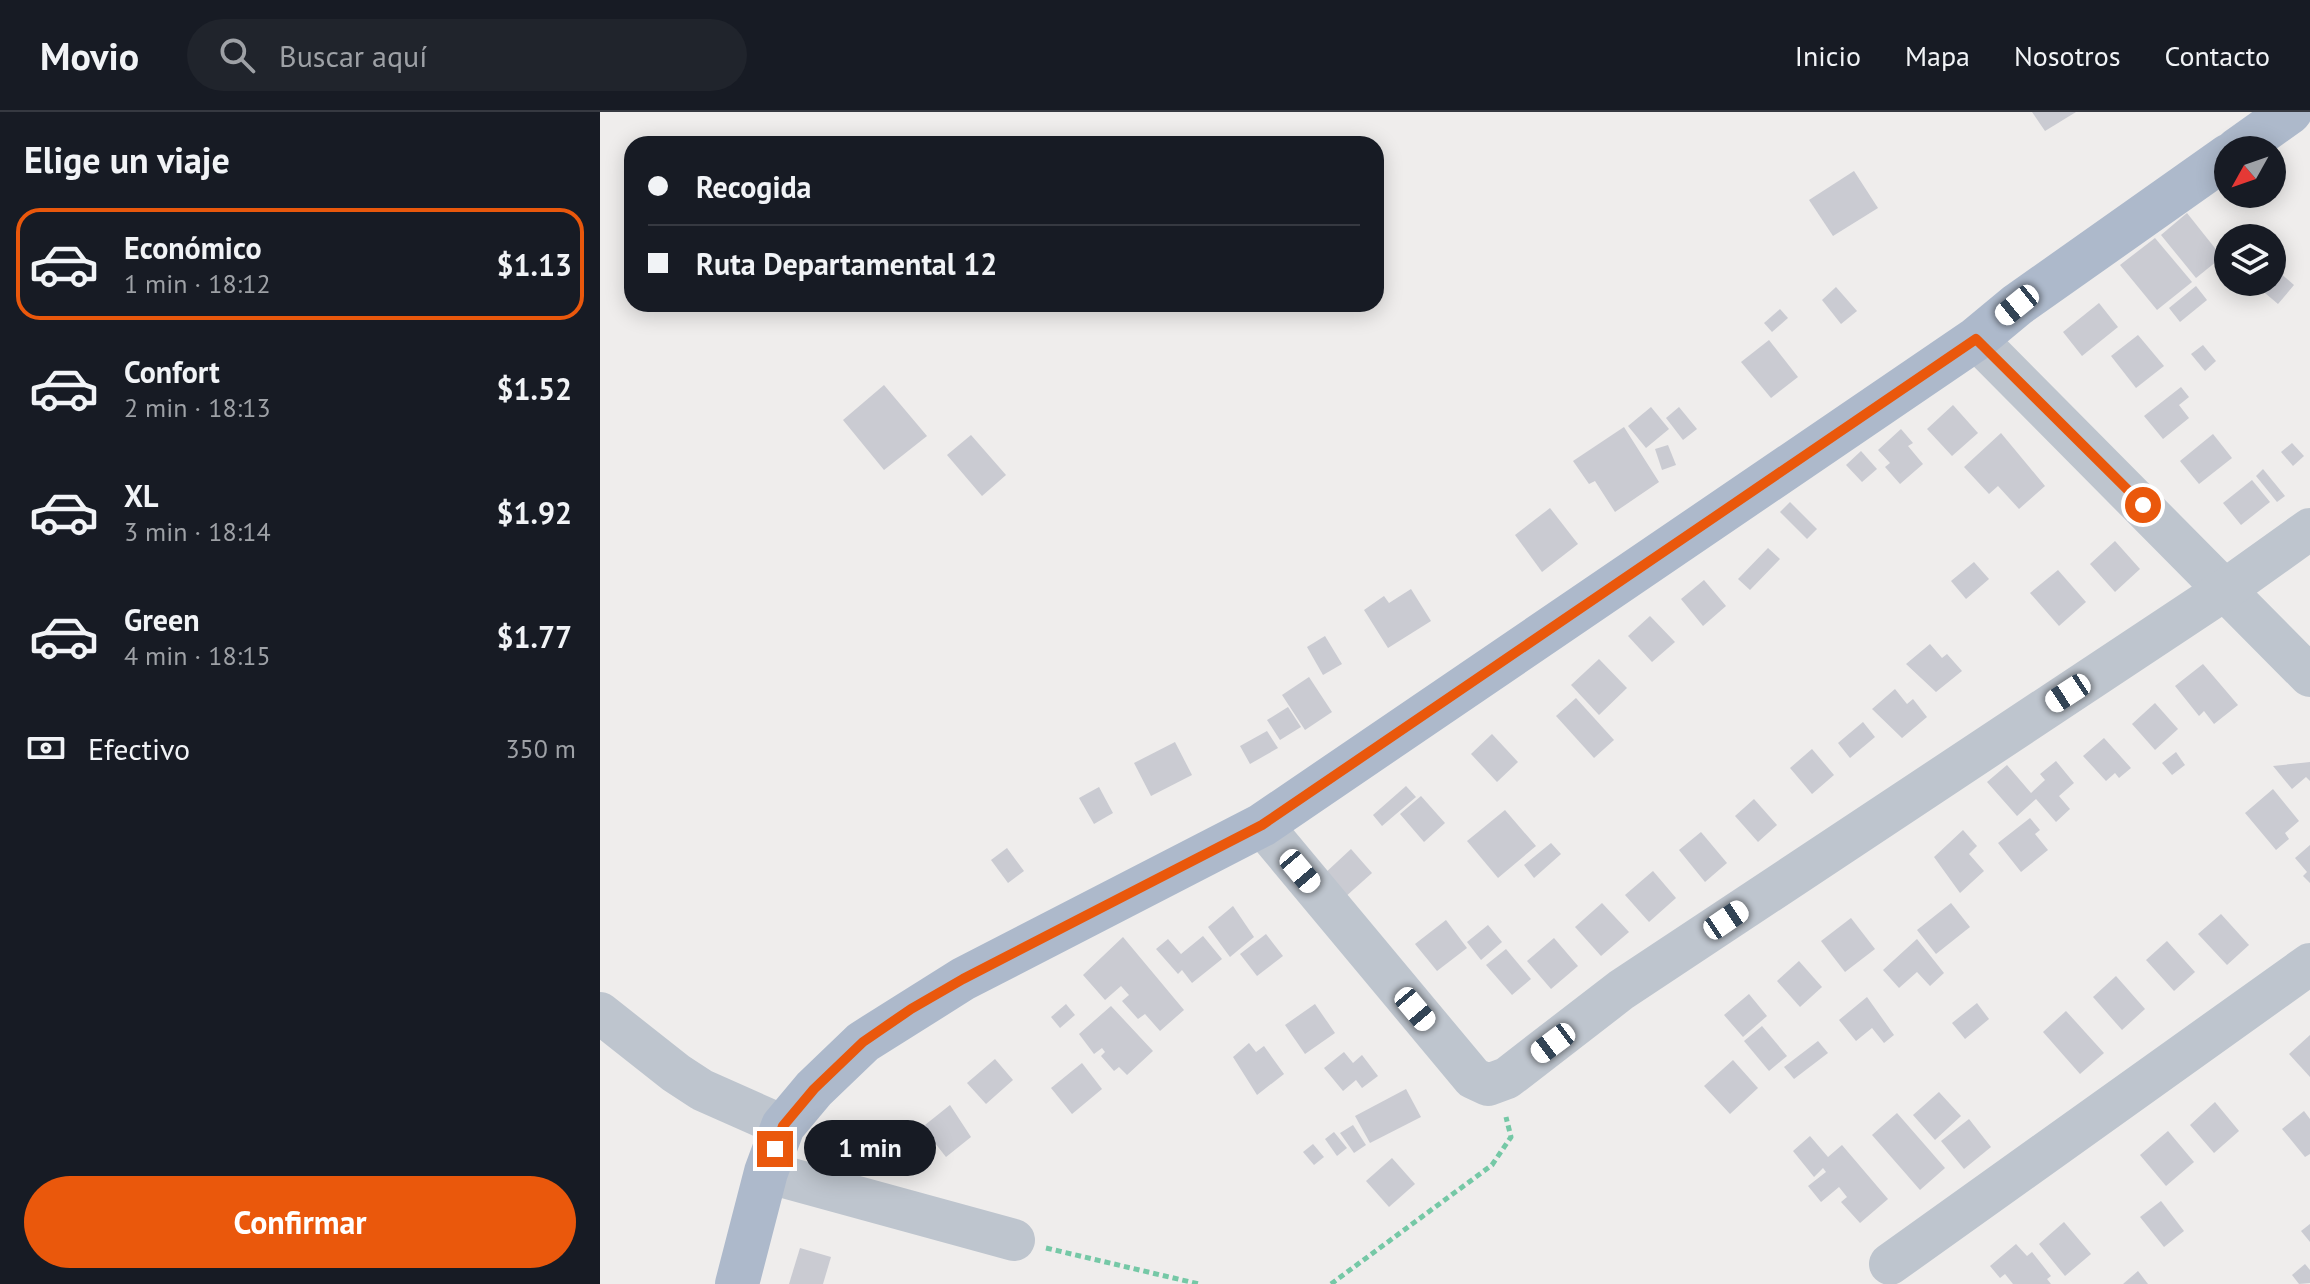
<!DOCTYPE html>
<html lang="es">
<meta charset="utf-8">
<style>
:root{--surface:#171b24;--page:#20242c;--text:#f1f3f6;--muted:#9ea1a6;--line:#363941;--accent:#ea580c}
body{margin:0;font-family:"PT Sans",sans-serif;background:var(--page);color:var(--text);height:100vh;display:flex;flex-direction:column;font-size:30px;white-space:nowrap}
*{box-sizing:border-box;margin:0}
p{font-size:26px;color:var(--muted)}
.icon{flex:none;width:44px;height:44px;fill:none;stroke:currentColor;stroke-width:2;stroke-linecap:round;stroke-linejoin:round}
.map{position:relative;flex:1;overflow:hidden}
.sheet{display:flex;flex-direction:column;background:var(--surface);width:600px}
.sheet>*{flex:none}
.banner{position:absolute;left:24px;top:24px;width:760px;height:176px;border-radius:24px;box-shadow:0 4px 20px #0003;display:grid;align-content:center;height:176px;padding:0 24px;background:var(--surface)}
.needle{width:52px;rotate:230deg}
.tools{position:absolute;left:1614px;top:24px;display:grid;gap:16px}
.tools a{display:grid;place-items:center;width:72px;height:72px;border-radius:50%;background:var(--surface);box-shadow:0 4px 20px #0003;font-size:40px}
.end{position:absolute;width:36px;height:36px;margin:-18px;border:10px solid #ea580c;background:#fff;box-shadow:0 0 0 4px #fff}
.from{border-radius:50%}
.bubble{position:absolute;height:56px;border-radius:28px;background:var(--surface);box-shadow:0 4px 20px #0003;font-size:26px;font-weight:700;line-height:56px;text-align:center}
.car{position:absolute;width:24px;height:48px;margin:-24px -12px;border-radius:10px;box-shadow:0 0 6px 2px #0007;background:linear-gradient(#fff 24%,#345 0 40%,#fff 0 76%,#345 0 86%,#fff 0)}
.banner b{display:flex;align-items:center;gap:28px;height:76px;font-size:30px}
.banner b+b{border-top:2px solid var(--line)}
.banner i{width:20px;height:20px;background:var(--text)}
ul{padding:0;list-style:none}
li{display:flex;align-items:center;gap:24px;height:112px;margin:0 16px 12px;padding:0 8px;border:4px solid transparent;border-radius:24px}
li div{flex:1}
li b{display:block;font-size:30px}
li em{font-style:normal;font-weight:700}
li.current{border-color:var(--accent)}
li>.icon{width:72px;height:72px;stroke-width:1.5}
h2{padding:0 24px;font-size:36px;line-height:96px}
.pay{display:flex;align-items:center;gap:20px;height:88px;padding:0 24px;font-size:30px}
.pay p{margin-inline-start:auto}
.primary-button{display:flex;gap:16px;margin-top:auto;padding:16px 24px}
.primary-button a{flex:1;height:92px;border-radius:48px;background:var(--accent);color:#fff;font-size:32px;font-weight:700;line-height:92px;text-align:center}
header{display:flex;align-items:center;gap:48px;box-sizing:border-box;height:112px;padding:0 40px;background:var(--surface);border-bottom:2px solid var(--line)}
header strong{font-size:38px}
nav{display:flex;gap:44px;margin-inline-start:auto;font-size:28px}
.search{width:560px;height:72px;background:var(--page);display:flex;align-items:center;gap:20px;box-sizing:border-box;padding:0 28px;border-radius:44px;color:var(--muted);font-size:30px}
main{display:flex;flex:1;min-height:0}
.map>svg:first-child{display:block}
.building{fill:#cacbd2}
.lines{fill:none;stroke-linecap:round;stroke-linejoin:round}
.path{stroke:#75c8a6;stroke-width:5;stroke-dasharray:6 4;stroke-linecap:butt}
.minor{stroke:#bec5ce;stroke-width:42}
.major{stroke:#adb9cb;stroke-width:44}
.route{stroke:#ea580c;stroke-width:10}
</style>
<header>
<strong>Movio</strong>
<div class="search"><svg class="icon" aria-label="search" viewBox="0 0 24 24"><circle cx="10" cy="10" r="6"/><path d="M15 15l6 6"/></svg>Buscar aquí</div>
<nav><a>Inicio</a><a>Mapa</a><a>Nosotros</a><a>Contacto</a></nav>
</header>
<main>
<section class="sheet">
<h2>Elige un viaje</h2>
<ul>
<li class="current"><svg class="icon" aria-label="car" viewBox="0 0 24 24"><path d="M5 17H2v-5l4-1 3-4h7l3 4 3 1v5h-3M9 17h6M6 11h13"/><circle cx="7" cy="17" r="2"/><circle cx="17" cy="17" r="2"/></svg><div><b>Económico</b><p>1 min · 18:12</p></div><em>$1.13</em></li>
<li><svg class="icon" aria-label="car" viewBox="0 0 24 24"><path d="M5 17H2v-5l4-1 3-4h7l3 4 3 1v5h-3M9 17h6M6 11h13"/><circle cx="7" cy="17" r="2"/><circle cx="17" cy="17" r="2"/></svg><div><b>Confort</b><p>2 min · 18:13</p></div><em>$1.52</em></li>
<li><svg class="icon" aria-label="car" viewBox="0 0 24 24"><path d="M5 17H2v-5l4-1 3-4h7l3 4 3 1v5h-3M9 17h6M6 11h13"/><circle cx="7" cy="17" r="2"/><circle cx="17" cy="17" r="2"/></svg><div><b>XL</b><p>3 min · 18:14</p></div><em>$1.92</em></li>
<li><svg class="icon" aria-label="car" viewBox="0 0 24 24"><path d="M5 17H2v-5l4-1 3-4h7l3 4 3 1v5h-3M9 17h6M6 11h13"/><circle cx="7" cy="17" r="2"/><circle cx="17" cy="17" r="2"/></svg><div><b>Green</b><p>4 min · 18:15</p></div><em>$1.77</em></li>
</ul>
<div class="pay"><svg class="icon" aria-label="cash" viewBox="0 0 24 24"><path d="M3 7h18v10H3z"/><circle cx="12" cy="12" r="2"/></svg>Efectivo<p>350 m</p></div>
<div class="primary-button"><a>Confirmar</a></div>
</section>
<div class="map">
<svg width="1710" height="1172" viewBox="0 0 1710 1172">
<rect width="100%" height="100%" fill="#efedec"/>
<!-- building -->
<g class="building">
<polygon points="1432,0 1476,0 1445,19"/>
<polygon points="1254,59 1278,96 1233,124 1209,88"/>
<polygon points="1587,101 1622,145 1596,166 1561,123"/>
<polygon points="1555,126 1592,170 1557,198 1520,153"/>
<polygon points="1672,154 1694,173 1678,192 1652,170 1672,170"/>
<polygon points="1596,174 1607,188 1580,210 1569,196"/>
<polygon points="1236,175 1257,199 1241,212 1222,188"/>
<polygon points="1499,191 1518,215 1482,244 1463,220"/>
<polygon points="1180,197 1188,206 1172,220 1164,211"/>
<polygon points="1538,223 1564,254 1536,276 1511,244"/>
<polygon points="1169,228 1198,265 1171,286 1141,250"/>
<polygon points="1603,233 1616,249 1605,259 1591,242"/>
<polygon points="284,273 327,324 284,358 243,308"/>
<polygon points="1581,275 1589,285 1579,293 1589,306 1563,327 1544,304"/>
<polygon points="1353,293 1378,321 1352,344 1327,317"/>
<polygon points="1051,295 1069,317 1046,336 1028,314"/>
<polygon points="1079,295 1097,317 1083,328 1066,306"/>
<polygon points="1024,315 1059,370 1015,400 995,369 989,372 973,349"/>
<polygon points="1301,317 1313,331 1308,334 1323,352 1300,372 1285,355 1290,351 1278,338"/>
<polygon points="1401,321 1445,374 1419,397 1398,374 1389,382 1364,355"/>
<polygon points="1613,322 1632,346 1599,372 1580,349"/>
<polygon points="371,323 406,363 382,384 347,343"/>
<polygon points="1692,331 1704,344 1693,354 1681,340"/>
<polygon points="1068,333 1076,353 1062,358 1055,337"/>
<polygon points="1261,339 1277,357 1262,370 1246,353"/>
<polygon points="1663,357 1685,384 1677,390 1656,364"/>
<polygon points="1652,368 1670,390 1641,413 1623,391"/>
<polygon points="1190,390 1217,417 1207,427 1180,400"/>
<polygon points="950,396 978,432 942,460 915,423"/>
<polygon points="1515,429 1540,457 1515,480 1490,452"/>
<polygon points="1168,436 1180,447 1150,478 1138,467"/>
<polygon points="1374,450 1389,467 1366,487 1351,469"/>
<polygon points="1458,458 1486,490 1459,514 1430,481"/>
<polygon points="1104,468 1126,494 1103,514 1081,487"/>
<polygon points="811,477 831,509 788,536 764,498 784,484 789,491"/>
<polygon points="1050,504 1075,530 1052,550 1028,524"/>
<polygon points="725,524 742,552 723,563 707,535"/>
<polygon points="1330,532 1342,546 1347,542 1362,559 1336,580 1306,552"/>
<polygon points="999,547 1027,576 999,603 971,573"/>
<polygon points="1603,552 1638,593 1614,612 1604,599 1599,604 1575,574"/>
<polygon points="709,565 732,600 705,618 682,583"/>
<polygon points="1295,577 1307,592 1313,587 1327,605 1302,626 1272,597"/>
<polygon points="976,586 1014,628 994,646 956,604"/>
<polygon points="1555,591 1578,617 1555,638 1532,612"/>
<polygon points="688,595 701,615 680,628 667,608"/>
<polygon points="1263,610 1275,625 1250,646 1238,631"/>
<polygon points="667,619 678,636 650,652 640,634"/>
<polygon points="892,622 918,650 897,670 871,642"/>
<polygon points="1504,626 1531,656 1519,666 1515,661 1506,669 1483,644"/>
<polygon points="575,630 592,663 551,684 534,651"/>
<polygon points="1212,637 1234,663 1212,682 1190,656"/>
<polygon points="1576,640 1585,653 1572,663 1562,651"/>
<polygon points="1456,649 1474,671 1459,684 1470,697 1456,710 1436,687 1417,704 1387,670 1407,653 1431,681 1445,668 1440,662"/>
<polygon points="1710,650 1710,669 1706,665 1692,677 1673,654"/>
<polygon points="806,674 816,685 782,714 773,703"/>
<polygon points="499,675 513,701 494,712 479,686"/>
<polygon points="1673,677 1699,709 1685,721 1689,727 1676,738 1645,701"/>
<polygon points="821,684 845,711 824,730 800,702"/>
<polygon points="1154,687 1177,713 1158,730 1135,704"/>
<polygon points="905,698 936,734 898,766 867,729"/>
<polygon points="1430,706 1440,718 1435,722 1448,738 1421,760 1398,731"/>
<polygon points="1363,718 1377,734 1369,742 1384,759 1360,781 1334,745"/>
<polygon points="1101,720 1127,751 1105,770 1079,738"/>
<polygon points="951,731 961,742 934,766 924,753"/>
<polygon points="1710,733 1710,771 1703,764 1707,760 1695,746"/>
<polygon points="407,736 424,759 408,771 391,748"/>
<polygon points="751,737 772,761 744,786 723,763"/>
<polygon points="1053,759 1076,786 1049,810 1025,783"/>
<polygon points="1002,791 1029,820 1001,844 975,815"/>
<polygon points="1351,791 1370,815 1336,842 1317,818"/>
<polygon points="633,794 654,825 630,845 608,815"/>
<polygon points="1621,802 1649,833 1627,853 1598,822"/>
<polygon points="1251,806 1275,837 1245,860 1221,829"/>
<polygon points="846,808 867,836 837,859 815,832"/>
<polygon points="888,813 902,830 881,848 867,830"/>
<polygon points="666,822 683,844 657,864 640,842"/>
<polygon points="603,824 622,847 592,871 582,858 578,862 556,837 568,827 581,842"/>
<polygon points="523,825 584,898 560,919 545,902 538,907 522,889 529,883 521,874 505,888 483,863"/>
<polygon points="954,826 978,854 951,877 927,849"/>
<polygon points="1317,827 1344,861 1330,874 1317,860 1299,876 1283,858"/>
<polygon points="1567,829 1595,860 1574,879 1546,848"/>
<polygon points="906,837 931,867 912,883 886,853"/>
<polygon points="1199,849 1222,875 1200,895 1177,869"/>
<polygon points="1516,864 1545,897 1522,918 1493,885"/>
<polygon points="1149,882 1167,904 1143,925 1124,903"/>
<polygon points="1267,885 1294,923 1284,931 1272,916 1256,929 1239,908"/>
<polygon points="1377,891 1389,907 1365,927 1352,911"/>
<polygon points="466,892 475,903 460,916 451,905"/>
<polygon points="715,892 735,921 705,942 685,913"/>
<polygon points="511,894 553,939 527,963 519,955 514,959 501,944 505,940 502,936 494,942 479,922"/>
<polygon points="1466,899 1504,941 1480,962 1443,920"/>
<polygon points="1162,914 1187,944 1169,959 1144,929"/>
<polygon points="1710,923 1710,965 1689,942"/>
<polygon points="1218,929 1228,941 1194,967 1184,955"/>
<polygon points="649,931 656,940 664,934 684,962 657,983 633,945"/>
<polygon points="744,940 753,951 762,943 778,964 762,976 756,968 743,979 724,956"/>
<polygon points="395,947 413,968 386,992 367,971"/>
<polygon points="1133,948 1158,976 1130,1002 1104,974"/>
<polygon points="482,951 502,977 472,1002 451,976"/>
<polygon points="806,977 821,1005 770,1031 755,1004"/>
<polygon points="1339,980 1361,1004 1335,1028 1313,1003"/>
<polygon points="1615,990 1639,1019 1614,1041 1590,1013"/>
<polygon points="350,993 371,1025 346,1045 327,1021 329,1019 325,1013"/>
<polygon points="1704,999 1710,1007 1710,1042 1705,1045 1682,1017"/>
<polygon points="1297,1001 1345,1056 1320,1078 1272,1023"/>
<polygon points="1369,1007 1391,1035 1364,1057 1341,1029"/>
<polygon points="753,1013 766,1033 754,1041 740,1021"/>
<polygon points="1568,1019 1594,1050 1566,1074 1540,1043"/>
<polygon points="734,1020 747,1036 737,1044 725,1027"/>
<polygon points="1210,1024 1228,1045 1242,1033 1288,1087 1260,1111 1241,1090 1247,1085 1239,1075 1221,1090 1208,1074 1226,1060 1223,1056 1214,1065 1193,1039"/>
<polygon points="713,1032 724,1045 714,1053 703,1040"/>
<polygon points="792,1046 815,1072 789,1095 766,1069"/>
<polygon points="1561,1089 1584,1119 1564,1135 1540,1105"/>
<polygon points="1464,1110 1491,1142 1465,1164 1439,1132"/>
<polygon points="1710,1112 1710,1130 1701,1119"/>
<polygon points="1416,1132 1427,1144 1432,1140 1451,1164 1447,1167 1451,1172 1413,1172 1405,1162 1400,1166 1390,1154"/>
<polygon points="200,1136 231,1145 223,1172 189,1172"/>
<polygon points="1705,1152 1710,1158 1710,1171 1699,1172 1692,1163"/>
<polygon points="1538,1159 1548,1172 1523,1172"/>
</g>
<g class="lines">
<!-- path -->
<g class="path">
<polyline points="446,1136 599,1172"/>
<polyline points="731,1172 892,1053 911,1025 906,1005"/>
</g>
<!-- minor -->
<g class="minor">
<polyline points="1376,227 1710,564"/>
<polyline points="662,713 873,966 888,973 907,966 1021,878 1626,477 1710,417"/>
<polyline points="0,901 76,961 102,978 183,1014"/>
<polyline points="166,1060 414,1128"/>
<polyline points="1290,1152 1710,852"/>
</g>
<!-- major -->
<g class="major">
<polyline points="1637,38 1690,0"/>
<polyline points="137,1172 166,1060 183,1014 214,977 263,930 363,867 662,713 1376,227 1417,193 1628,44"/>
</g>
</g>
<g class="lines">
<!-- route -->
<polyline class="route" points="175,1037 183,1014 214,977 263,930 311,897 363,867 662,713 1376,227 1543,393"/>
</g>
</svg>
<div class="tools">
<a><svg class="needle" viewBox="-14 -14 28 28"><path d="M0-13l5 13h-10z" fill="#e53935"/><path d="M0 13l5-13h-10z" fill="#9ea1a6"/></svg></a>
<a><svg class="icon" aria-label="layers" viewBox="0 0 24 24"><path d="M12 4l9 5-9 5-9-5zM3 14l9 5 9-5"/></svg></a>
</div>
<i class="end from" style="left:1543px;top:393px"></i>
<i class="end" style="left:175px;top:1037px"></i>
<div class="bubble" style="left:204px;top:1008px;width:132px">1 min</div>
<i class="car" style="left:1417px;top:193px;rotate:231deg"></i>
<i class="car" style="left:1468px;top:581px;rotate:237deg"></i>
<i class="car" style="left:700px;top:759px;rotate:140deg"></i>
<i class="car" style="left:1126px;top:808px;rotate:56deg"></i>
<i class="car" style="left:815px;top:897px;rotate:140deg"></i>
<i class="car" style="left:953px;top:931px;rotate:233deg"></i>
<div class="banner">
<b><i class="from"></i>Recogida</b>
<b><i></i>Ruta Departamental 12</b>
</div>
</div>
</main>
